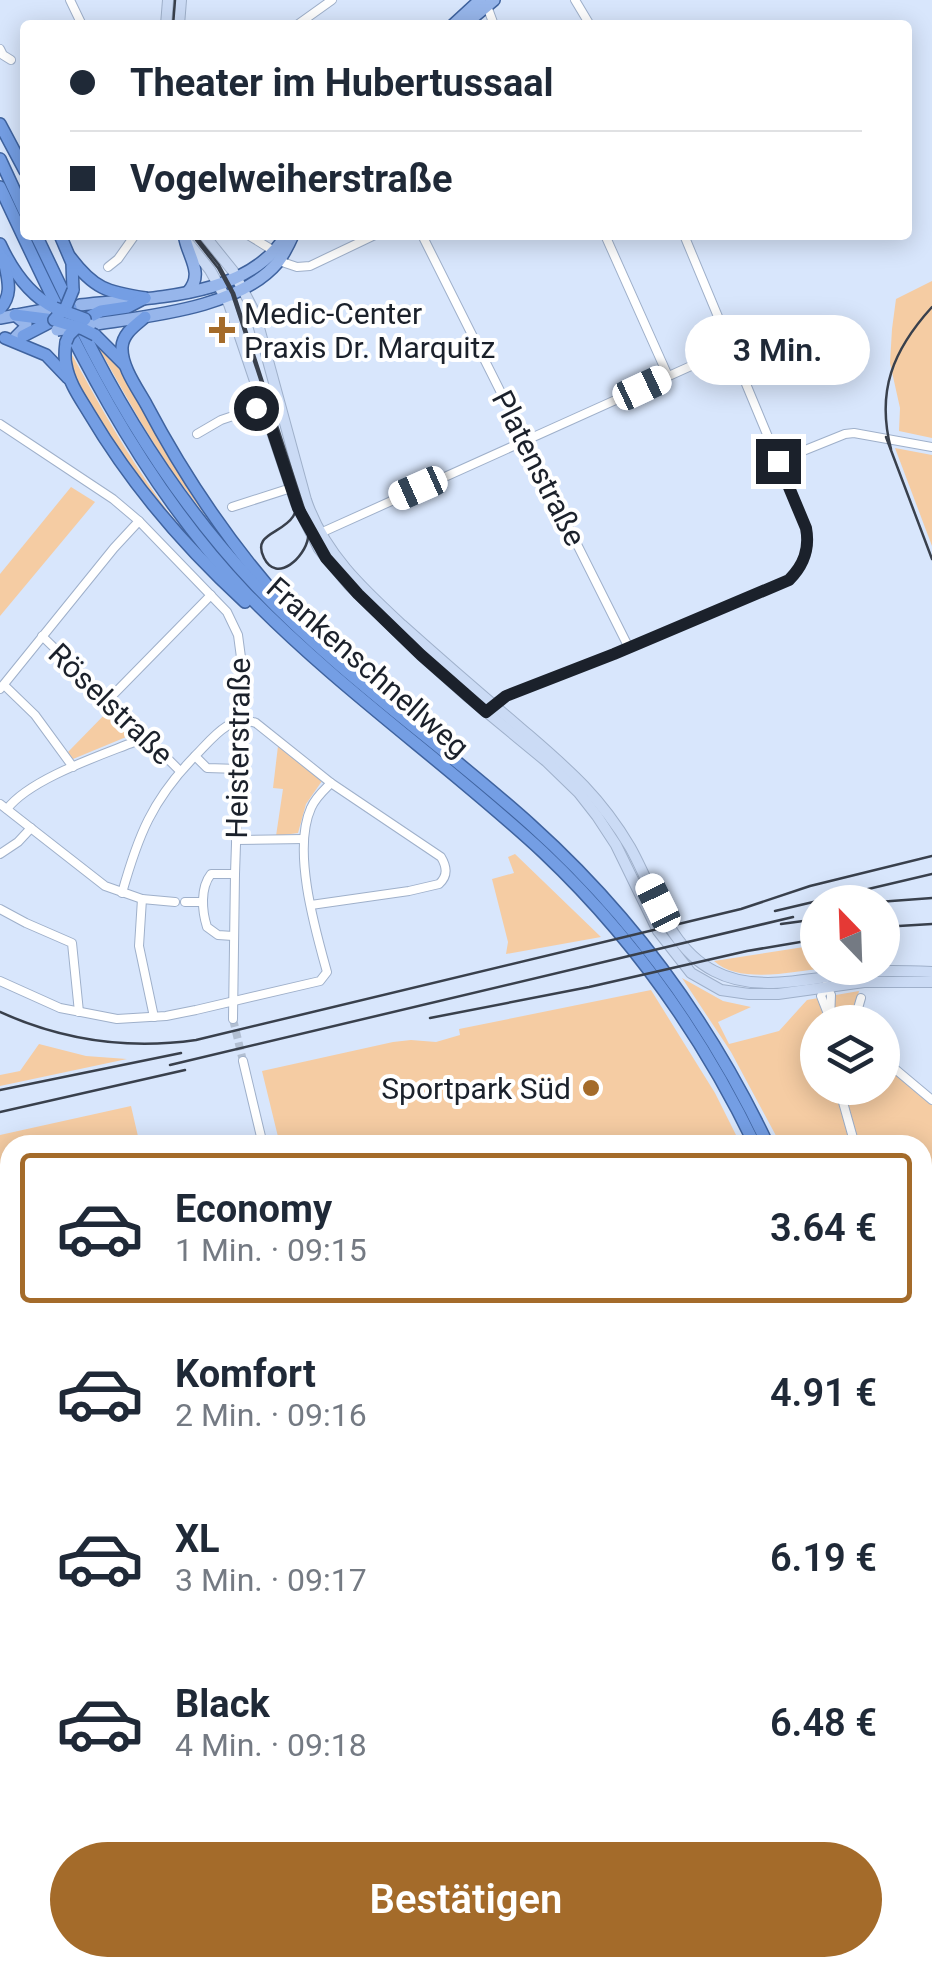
<!DOCTYPE html>
<html lang="de">
<meta charset="utf-8">
<style>
:root{--surface:#fff;--page:#f6f6f7;--text:#1f2937;--muted:#747a83;--line:#e0e1e3;--accent:#a46b2a}
body{margin:0;font-family:Roboto,sans-serif;background:var(--page);color:var(--text);height:100vh;display:flex;flex-direction:column;font-size:38px;white-space:nowrap}
*{box-sizing:border-box;margin:0}
p{font-size:32px;color:var(--muted)}
.icon{flex:none;width:55px;height:55px;fill:none;stroke:currentColor;stroke-width:2;stroke-linecap:round;stroke-linejoin:round}
.map{position:relative;flex:1;overflow:hidden}
.sheet{position:absolute;left:0px;top:1135px;width:932px;height:842px;display:flex;flex-direction:column;background:var(--surface);border-radius:30px 30px 0 0;box-shadow:0 5px 25px #0003}
.sheet>*{flex:none}
.banner{position:absolute;left:20px;top:20px;width:892px;height:220px;border-radius:10px;box-shadow:0 5px 25px #0003;display:grid;align-content:center;height:220px;padding:0 50px;background:var(--surface)}
.needle{width:65px;rotate:337deg}
.controls{position:absolute;left:800px;top:885px;display:grid;gap:20px}
.controls a{display:grid;place-items:center;width:100px;height:100px;border-radius:50%;background:var(--surface);box-shadow:0 5px 25px #0003;font-size:50px}
.end{position:absolute;width:45px;height:45px;margin:-22px;border:12px solid #1b212b;background:#fff;box-shadow:0 0 0 5px #fff}
.from{border-radius:50%}
.bubble{position:absolute;height:70px;border-radius:35px;background:var(--surface);box-shadow:0 5px 25px #0003;font-size:32px;font-weight:600;line-height:70px;text-align:center}
.car{position:absolute;width:30px;height:60px;margin:-30px -15px;border-radius:12px;box-shadow:0 0 8px 2px #0007;background:linear-gradient(#fff 24%,#345 0 40%,#fff 0 76%,#345 0 86%,#fff 0)}
.banner b{display:flex;align-items:center;gap:35px;height:95px;font-size:38px}
.banner b+b{border-top:2px solid var(--line)}
.banner i{width:25px;height:25px;background:var(--text)}
ul{padding:18px 0 0;list-style:none}
li{display:flex;align-items:center;gap:30px;height:150px;margin:0 20px 15px;padding:0 30px;border:5px solid transparent;border-radius:10px}
li div{flex:1}
li b{display:block;font-size:38px}
li em{font-style:normal;font-weight:600}
li.selected{border-color:var(--accent)}
li>.icon{width:90px;height:90px;stroke-width:1.5}
.action{display:flex;gap:20px;margin-top:auto;padding:20px 50px}
.action a{flex:1;height:115px;border-radius:60px;background:var(--accent);color:#fff;font-size:40px;font-weight:600;line-height:115px;text-align:center}
.map>svg:first-child{display:block}
.green{fill:#f5cca3}
.water{fill:#c48a4d;stroke:#916a43;stroke-width:2.5}
.lines{fill:none;stroke-linecap:round;stroke-linejoin:round}
.stream{stroke:#916a43;stroke-width:2.5}
.minor-tunnel{stroke:#b2bfd2;stroke-width:8;stroke-dasharray:8 4;stroke-linecap:butt}
.minor-casing{stroke:#9fb0ca;stroke-width:10}
.secondary-casing{stroke:#9fb0ca;stroke-width:12}
.primary-casing{stroke:#3f639f;stroke-width:14}
.trunk-casing{stroke:#3f639f;stroke-width:14}
.motorway-casing{stroke:#3f639f;stroke-width:15}
.minor{stroke:#fff;stroke-width:8}
.secondary{stroke:#cbdbf5;stroke-width:10}
.primary{stroke:#97b6eb;stroke-width:11}
.trunk{stroke:#749ee4;stroke-width:11}
.motorway{stroke:#5286de;stroke-width:12}
.tram{stroke:#39404c;stroke-width:2.5}
.rail{stroke:#39404c;stroke-width:2.5}
.primary-bridge-casing{stroke:#3f639f;stroke-width:14;stroke-linecap:butt}
.trunk-bridge-casing{stroke:#3f639f;stroke-width:14;stroke-linecap:butt}
.primary-bridge{stroke:#97b6eb;stroke-width:11}
.trunk-bridge{stroke:#749ee4;stroke-width:11}
.route{stroke:#1b212b;stroke-width:12}
.poi-dot{fill:#a46b2a;stroke:#fff;stroke-width:4}
.labels{text-anchor:middle;dominant-baseline:central;stroke-width:8;stroke-linejoin:round;paint-order:stroke}
.poi-label{font-size:30px;fill:#1b212b;stroke:#fff;text-anchor:start}
.street-label{font-size:30px;fill:#1b212b;stroke:#fff}
</style>
<div class="map">
<svg width="932" height="1976" viewBox="0 0 932 1976">
<rect width="100%" height="100%" fill="#d8e6fc"/>
<!-- green -->
<g class="green">
<polygon points="932,281 932,438 899,431 900,408 890,363 892,329 896,299"/>
<polygon points="97,345 125,374 231,549 170,469 140,421"/>
<path d="M71 353C99 404 127 455 161 502 178 526 199 546 214 571L122 460 73 375Z"/>
<polygon points="895,448 932,455 932,546"/>
<polygon points="71,487 95,502 0,616 0,574"/>
<polygon points="110,709 129,727 131,735 73,759 68,752"/>
<polygon points="278,746 322,781 306,804 298,833 276,836 283,789 273,788"/>
<polygon points="515,854 601,937 506,954 508,942 492,879 514,873 508,857"/>
<path d="M817 945 818 968H823C793 972 738 984 714 961Z"/>
<polygon points="682,978 723,1001 751,1007 718,1022 729,1044 779,1031 807,1000 859,991 851,1022 818,1022 818,1088 882,1088 883,1064 932,1105 932,1563 922,1542 922,1145 781,1145 731,1052"/>
<polygon points="651,990 715,1093 741,1145 280,1145 262,1071 393,1042 411,1040 436,1042 460,1035 459,1029"/>
<polygon points="39,1044 86,1056 127,1059 0,1086 0,1075 20,1071"/>
<polygon points="131,1106 140,1145 10,1145 8,1252 0,1237 0,1135"/>
</g>
<!-- water -->
<polygon class="water" points="923,1905 932,1910 932,1976 862,1976 851,1971 848,1976 834,1976 812,1968 922,1968"/>
<g class="lines">
<!-- stream -->
<polyline class="stream" points="0,1747 10,1750"/>
<!-- minor-tunnel -->
<polyline class="minor-tunnel" points="233,1019 243,1061"/>
<!-- minor casing -->
<g class="minor-casing">
<g id="minor">
<polyline points="70,0 82,25"/>
<polyline points="575,0 590,25"/>
<polyline points="487,6 494,25"/>
<polyline points="297,25 332,0"/>
<polyline points="0,49 3,55 11,60"/>
<polyline points="248,235 274,251"/>
<polyline points="422,235 629,648"/>
<polyline points="605,235 668,376"/>
<polyline points="279,261 297,267 310,266 375,235"/>
<polyline points="108,267 118,259 135,235"/>
<polyline points="0,424 113,499 139,521 227,612 238,635 242,665 235,874 233,1019"/>
<polyline points="197,434 221,420 278,401"/>
<polyline points="778,461 845,434 854,433 932,447"/>
<polyline points="232,507 291,488"/>
<polyline points="316,535 731,348"/>
<polyline points="42,636 134,725 141,737 150,741 180,771"/>
<polyline points="4,685 35,715 73,767"/>
<polyline points="0,689 114,548 139,521"/>
<polyline points="108,700 211,595"/>
<path d="M492 705 506 696 614 654 789 580C804 565 811 549 806 528L684 235"/>
<path d="M239 769 207 768 195 756C212 739 230 713 256 723L331 783 441 857C447 867 448 876 439 884L409 891 311 905"/>
<polyline points="0,804 105,886 142,899 175,902"/>
<path d="M7 809C30 779 99 756 134 742L141 737"/>
<polyline points="236,840 304,839"/>
<polyline points="0,854 18,842 31,828"/>
<path d="M122 893C138 836 152 800 195 756"/>
<polyline points="142,899 139,946 154,1017"/>
<polyline points="185,902 202,902"/>
<polyline points="0,909 26,923 72,943 79,1012"/>
<path d="M233 936 218 935 207 927C202 911 200 888 211 874H235"/>
<path d="M0 981 60 1008 117 1019 166 1016 196 1010 320 981 327 972C315 929 292 850 311 808 315 798 324 790 331 783"/>
<polyline points="826,985 831,995 830,1019"/>
<polyline points="826,986 821,996 830,1019"/>
<polyline points="854,1022 861,998"/>
<polyline points="882,1058 932,1100"/>
<polyline points="243,1061 263,1145"/>
<polyline points="839,1088 855,1145"/>
<polyline points="0,1310 10,1317"/>
<polyline points="0,1368 10,1352"/>
<polyline points="0,1452 10,1457"/>
<polyline points="0,1590 10,1592"/>
<polyline points="523,1968 537,1976"/>
<polyline points="779,1968 801,1976"/>
<polyline points="90,1976 99,1968"/>
<polyline points="573,1976 583,1968"/>
</g>
</g>
<!-- secondary casing -->
<g class="secondary-casing">
<g id="secondary">
<polyline points="166,25 168,0"/>
<polyline points="179,25 181,0"/>
<path d="M204 235 233 271 255 313 306 500C324 553 362 588 402 625 440 659 478 692 517 725 540 745 563 764 584 786 602 805 617 825 630 847 654 889 667 947 714 971 759 995 815 976 864 972 886 970 909 971 932 972"/>
<polyline points="186,240 210,270 229,304 296,503 319,549 349,585 421,655 466,695 546,761 579,793 597,816 616,845 658,931 691,973 721,990 749,994 778,994 864,982 932,982"/>
</g>
</g>
<!-- primary casing -->
<g class="primary-casing">
<g id="primary">
<polyline points="453,25 480,0"/>
<polyline points="464,25 494,0"/>
<path d="M185 239C189 258 204 274 188 292"/>
<path d="M80 305C147 297 247 300 286 235"/>
<polyline points="15,315 26,324 25,328 16,337"/>
<polyline points="0,318 55,308"/>
<path d="M90 325C147 316 239 309 278 262 284 254 289 244 293 235"/>
</g>
</g>
<!-- trunk casing -->
<g class="trunk-casing">
<g id="trunk">
<polyline points="0,124 25,171"/>
<polyline points="0,159 25,213"/>
<path d="M0 187C68 332 135 477 246 593 338 688 447 763 543 852 632 936 702 1035 755 1145"/>
<polyline points="36,235 71,308"/>
<polyline points="60,235 72,263 73,290"/>
<path d="M0 244C12 270 29 295 55 308"/>
<path d="M70 257C94 289 107 292 145 298"/>
<path d="M0 309C14 293 7 278 4 259"/>
<polyline points="15,315 54,320"/>
<path d="M145 317C136 325 123 333 122 347 121 366 137 388 146 404 185 478 231 546 287 608"/>
<polyline points="85,319 101,311 128,307 145,298"/>
<path d="M79 324C126 420 183 509 257 587 340 675 441 744 531 825 631 915 710 1023 768 1145"/>
<polyline points="95,335 124,364"/>
<polyline points="23,336 54,320"/>
<polyline points="5,338 46,355 68,378"/>
<path d="M66 342C65 350 64 357 66 365 69 383 80 398 89 413 131 484 184 546 245 602"/>
<polyline points="922,1560 932,1581"/>
<polyline points="0,1603 10,1604"/>
<polyline points="0,1612 10,1614"/>
<polyline points="922,1623 932,1625"/>
<polyline points="922,1722 932,1725"/>
<polyline points="922,1743 932,1747"/>
<polyline points="922,1756 932,1760"/>
<polyline points="922,1780 932,1787"/>
<polyline points="922,1871 932,1870"/>
<polyline points="743,1976 744,1974"/>
<polyline points="761,1976 765,1968"/>
</g>
</g>
<!-- motorway casing -->
<g class="motorway-casing">
<polyline id="motorway" points="922,1886 932,1889"/>
</g>
<!-- minor -->
<use href="#minor" class="minor"/>
<!-- secondary -->
<use href="#secondary" class="secondary"/>
<!-- primary -->
<use href="#primary" class="primary"/>
<!-- trunk -->
<use href="#trunk" class="trunk"/>
<!-- motorway -->
<use href="#motorway" class="motorway"/>
<!-- tram -->
<g class="tram">
<polyline points="173,25 175,0"/>
<path d="M192 235 218 268 232 294 295 486C310 539 247 524 264 558 277 584 305 557 308 538 310 530 308 523 306 515L234 293 219 265 195 235"/>
</g>
<!-- rail -->
<g class="rail">
<polyline points="886,437 932,559"/>
<path d="M891 449C876 391 893 350 932 307"/>
<polyline points="878,902 932,898"/>
<polyline points="775,911 932,874"/>
<polyline points="781,924 818,919"/>
<polyline points="882,927 932,924"/>
<path d="M0 1012C62 1040 127 1050 196 1040L741 909 810 886 932 856"/>
<polyline points="430,1018 589,987 747,951 818,939"/>
<polyline points="170,1065 793,917"/>
<polyline points="0,1090 181,1053"/>
<polyline points="0,1112 185,1070"/>
</g>
<!-- primary-bridge casing -->
<g class="primary-bridge-casing">
<polyline id="primary-bridge" points="57,330 90,325"/>
</g>
<!-- trunk-bridge casing -->
<g class="trunk-bridge-casing">
<g id="trunk-bridge">
<polyline points="66,307 73,290"/>
<polyline points="55,308 85,319 69,335 66,342"/>
<polyline points="62,311 54,320 83,329 95,335"/>
</g>
</g>
<!-- primary-bridge -->
<use href="#primary-bridge" class="primary-bridge"/>
<!-- trunk-bridge -->
<use href="#trunk-bridge" class="trunk-bridge"/>
</g>
<g class="lines">
<!-- route -->
<path class="route" d="M256 408 264 406 298 508 326 558 358 594 421 655 486 712 506 696 614 654 789 580C804 565 810 549 806 528L778 461"/>
</g>
<!-- markers -->
<g class="poi-dot">
<path d="M217 315h10v10h10v10h-10v10h-10v-10h-10v-10h10z"/>
<circle cx="591" cy="1088" r="10"/>
</g>
<g class="labels">
<!-- poi labels -->
<g class="poi-label">
<text x="244" y="313">Medic-Center<tspan x="244" dy="34">Praxis Dr. Marquitz</tspan></text>
<text x="571" y="1088" text-anchor="end">Sportpark Süd</text>
</g>
<!-- street labels -->
<g class="street-label">
<text transform="translate(539 468) rotate(63)">Platenstraße</text>
<text transform="translate(368 667) rotate(41)">Frankenschnellweg</text>
<text transform="translate(111 704) rotate(44)">Röselstraße</text>
<text transform="translate(238 748) rotate(-89)">Heisterstraße</text>
</g>
</g>
</svg>
<div class="controls">
<a><svg class="needle" viewBox="-14 -14 28 28"><path d="M0-13l5 13h-10z" fill="#e53935"/><path d="M0 13l5-13h-10z" fill="#747a83"/></svg></a>
<a><svg class="icon" aria-label="layers" viewBox="0 0 24 24"><path d="M12 4l9 5-9 5-9-5zM3 14l9 5 9-5"/></svg></a>
</div>
<i class="end from" style="left:256px;top:408px"></i>
<i class="end" style="left:778px;top:461px"></i>
<div class="bubble" style="left:685px;top:315px;width:185px">3 Min.</div>
<i class="car" style="left:642px;top:388px;rotate:65deg"></i>
<i class="car" style="left:418px;top:488px;rotate:246deg"></i>
<i class="car" style="left:658px;top:903px;rotate:334deg"></i>
<div class="banner">
<b><i class="from"></i>Theater im Hubertussaal</b>
<b><i></i>Vogelweiherstraße</b>
</div>
<section class="sheet">
<ul>
<li class="selected"><svg class="icon" aria-label="car" viewBox="0 0 24 24"><path d="M5 17H2v-5l4-1 3-4h7l3 4 3 1v5h-3M9 17h6M6 11h13"/><circle cx="7" cy="17" r="2"/><circle cx="17" cy="17" r="2"/></svg><div><b>Economy</b><p>1 Min. · 09:15</p></div><em>3.64 €</em></li>
<li><svg class="icon" aria-label="car" viewBox="0 0 24 24"><path d="M5 17H2v-5l4-1 3-4h7l3 4 3 1v5h-3M9 17h6M6 11h13"/><circle cx="7" cy="17" r="2"/><circle cx="17" cy="17" r="2"/></svg><div><b>Komfort</b><p>2 Min. · 09:16</p></div><em>4.91 €</em></li>
<li><svg class="icon" aria-label="car" viewBox="0 0 24 24"><path d="M5 17H2v-5l4-1 3-4h7l3 4 3 1v5h-3M9 17h6M6 11h13"/><circle cx="7" cy="17" r="2"/><circle cx="17" cy="17" r="2"/></svg><div><b>XL</b><p>3 Min. · 09:17</p></div><em>6.19 €</em></li>
<li><svg class="icon" aria-label="car" viewBox="0 0 24 24"><path d="M5 17H2v-5l4-1 3-4h7l3 4 3 1v5h-3M9 17h6M6 11h13"/><circle cx="7" cy="17" r="2"/><circle cx="17" cy="17" r="2"/></svg><div><b>Black</b><p>4 Min. · 09:18</p></div><em>6.48 €</em></li>
</ul>
<div class="action"><a>Bestätigen</a></div>
</section>
</div>
